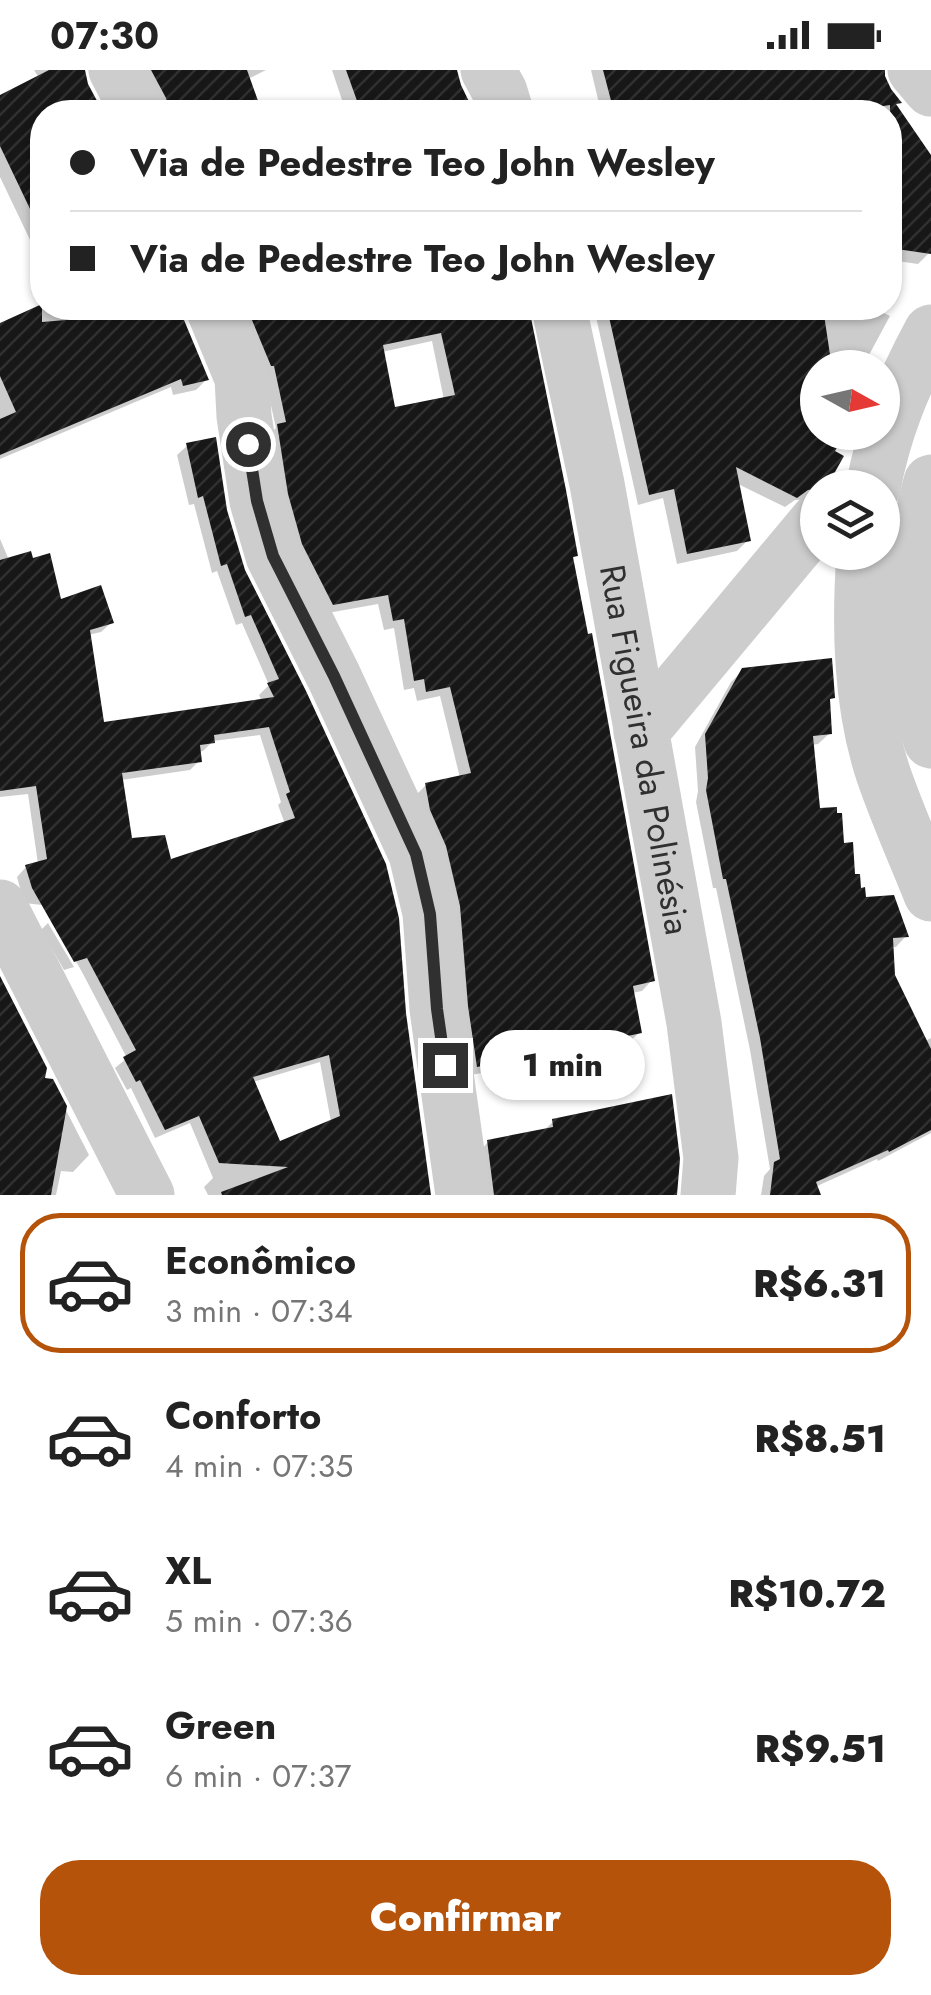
<!DOCTYPE html>
<html lang="pt">
<meta charset="utf-8">
<style>
:root{--surface:#fff;--page:#f2f2f2;--text:#222;--muted:#767676;--line:#e0e0e0;--accent:#b45309}
body{margin:0;font-family:Jost,sans-serif;background:var(--page);color:var(--text);height:100vh;display:flex;flex-direction:column;font-size:38px;white-space:nowrap}
*{box-sizing:border-box;margin:0}
p{font-size:32px;color:var(--muted)}
.icon{flex:none;width:55px;height:55px;fill:none;stroke:currentColor;stroke-width:2;stroke-linecap:round;stroke-linejoin:round}
.map{position:relative;height:1125px;overflow:hidden}
.side{display:flex;flex-direction:column;background:var(--surface);flex:1}
.side>*{flex:none}
.hud{position:absolute;left:30px;top:30px;width:872px;height:220px;border-radius:40px;box-shadow:0 2px 8px #0004;display:grid;align-content:center;height:220px;padding:0 40px;background:var(--surface)}
.needle{width:65px;rotate:98deg}
.fabs{position:absolute;left:800px;top:280px;display:grid;gap:20px}
.fabs a{display:grid;place-items:center;width:100px;height:100px;border-radius:50%;background:var(--surface);box-shadow:0 2px 8px #0004;font-size:50px}
.end{position:absolute;width:45px;height:45px;margin:-22px;border:12px solid #303030;background:#fff;box-shadow:0 0 0 5px #fff}
.from{border-radius:50%}
.bubble{position:absolute;height:70px;border-radius:35px;background:var(--surface);box-shadow:0 2px 8px #0004;font-size:32px;font-weight:800;line-height:70px;text-align:center}
.hud b{display:flex;align-items:center;gap:35px;height:95px;font-size:38px}
.hud b+b{border-top:2px solid var(--line)}
.hud i{width:25px;height:25px;background:var(--text)}
ul{padding:18px 0 0;list-style:none}
li{display:flex;align-items:center;gap:30px;height:140px;margin:0 20px 15px;padding:0 20px;border:5px solid transparent;border-radius:40px}
li div{flex:1}
li b{display:block;font-size:38px}
li em{font-style:normal;font-weight:800}
li.on{border-color:var(--accent)}
li>.icon{width:90px;height:90px;stroke-width:1.5}
.primary-button{display:flex;gap:20px;margin-top:auto;padding:20px 40px}
.primary-button a{flex:1;height:115px;border-radius:40px;background:var(--accent);color:#fff;font-size:40px;font-weight:800;line-height:115px;text-align:center}
.status{display:flex;justify-content:space-between;align-items:center;height:70px;padding:0 50px;background:var(--surface);direction:ltr}
.status svg{height:28px;fill:currentColor}
.map>svg:first-child{display:block}
.shadow{fill:#0003;fill-rule:evenodd}
.building{fill:url(#building-hatch);fill-rule:evenodd}
.lines{fill:none;stroke-linecap:round;stroke-linejoin:round}
.minor{stroke:#cdcdcd;stroke-width:55}
.route{stroke:#303030;stroke-width:12}
.labels{text-anchor:middle;dominant-baseline:central;stroke-width:10;stroke-linejoin:round;paint-order:stroke}
.street-label{font-size:35px;fill:#303030;stroke:#fff}
</style>
<div class="status"><b>07:30</b><svg viewBox="0 0 49 12"><path d="M0 12V9h3v3zM5 12V6h3v6zM10 12V3h3v9zM15 12V0h3v12zM26 1h20v11H26zM47 4h2v5h-2z"/></svg></div>
<div class="map">
<svg width="931" height="1125" viewBox="0 0 931 1125">
<defs>
<pattern id="building-hatch" width="6" height="6" patternUnits="userSpaceOnUse" patternTransform="scale(2.5)"><rect width="6" height="6" fill="#171717"/><path d="M-1 1l2-2M0 6l6-6M5 7l2-2" fill="none" stroke="#303030"/></pattern>
</defs>
<rect width="100%" height="100%" fill="#fff"/>
<!-- shadow -->
<g class="shadow">
<polygon points="34,0 83,0 86,14 100,42 42,42 42,195 0,107 0,28 39,8"/>
<polygon points="136,0 266,0 248,9 259,40 256,42 157,42"/>
<polygon points="332,0 449,0 456,7 470,42 346,42"/>
<polygon points="591,0 883,0 882,7 898,32 895,36 931,89 931,181 918,194 890,190 890,42 601,42"/>
<polygon points="42,236 180,238 181,250 206,310 196,320 173,325 171,317 0,389 0,255"/>
<path d="M245 238H526L576 485 571 490 652 910 642 921 632 923 640 962 629 972 467 1006 416 725 426 715 460 708 440 626 417 631 414 618 404 620 394 558 384 560 378 534 322 544 293 485 268 366 276 358 264 304 236 246ZM432 271 444 330 393 340 382 282Z"/>
<polygon points="594,238 880,238 880,241 890,246 862,298 818,298 818,362 826,362 822,370 818,423 811,429 795,430 785,437 736,413 748,470 737,481 677,494 663,428 638,435"/>
<path d="M187 376 224 440 243 501 404 943 429 1125H208L204 1117 213 1108 190 1053 155 1068 131 1018 127 1020 115 998 127 988 82 902 53 851H50L78 839 24 833 17 807 26 797 38 794 28 724 0 727V469L9 490 59 532 111 553 101 562 88 565 102 655 262 632 259 625 269 615 242 553 236 555 217 501 212 503 194 434 189 435 177 385ZM260 665 281 732 278 735 285 754 170 792 130 771 121 710 190 700 199 691 198 682 203 681 213 671ZM320 992 331 1052 279 1074 253 1012Z"/>
<polygon points="743,600 832,627 828,632 829,664 818,674 812,675 818,741 842,775 853,807 864,830 906,866 896,877 891,877 892,906 925,971 931,968 931,1063 878,1091 877,1089 815,1117 810,1125 761,1125 764,1106 770,1099 750,980 716,818 713,818 696,732 698,721 695,677 731,612"/>
<polygon points="48,853 74,897 64,900 41,860"/>
<polygon points="0,911 42,1010 51,1011 89,1085 73,1102 61,1101 56,1125 0,1125"/>
<polygon points="553,1052 675,1125 485,1125 479,1082 488,1072 543,1061"/>
</g>
<!-- building -->
<g class="building">
<polygon points="49,0 85,0 88,14 103,42 42,42 42,164 0,76 0,25"/>
<polygon points="151,0 247,0 262,42 169,42 166,28"/>
<polygon points="346,0 457,0 461,15 474,42 361,42"/>
<polygon points="603,0 885,0 885,6 891,19 902,33 896,34 931,85 931,184 890,178 890,35 870,38 869,34 822,42 614,42"/>
<polygon points="42,234 42,252 78,249 103,238 182,238 184,250 209,310 183,316 181,309 0,385 0,349 16,342 0,306 0,253"/>
<path d="M247 238H529L566 420 578 486 573 487 588 564 592 563 655 911 633 916 642 963 477 997 468 936 460 836 446 776 430 740 425 713 471 703 450 617 426 622 424 609 414 611 404 549 393 551 388 525 333 535 302 474 288 424 277 354 286 352 274 296H271ZM441 263 455 325 395 337 383 275Z"/>
<polygon points="607,238 823,238 832,298 818,298 818,365 838,376 835,381 844,386 826,418 808,420 797,428 736,397 751,471 687,484 674,419 649,425"/>
<path d="M216 367 227 440 245 500 306 621 386 794 399 848 406 943 431 1125H222L221 1122 288 1097 219 1093 199 1046 165 1060 140 1010 136 1012 123 987 136 980 87 888 74 892 32 818 25 795 47 789 36 716 0 721V490L31 481 33 488 50 483 61 529 101 515 114 553 90 560 104 652 274 627 267 613 279 609 251 545 245 547 227 494 221 496 203 426 198 428 186 373ZM269 657 290 722 286 724 295 748 171 789 165 765 132 768 122 703 202 692 200 675 215 673 214 665ZM329 985 340 1046 280 1071 253 1007Z"/>
<polygon points="832,588 835,628 830,629 832,664 813,666 820,738 837,737 837,743 842,743 844,773 853,772 855,804 860,804 861,818 865,817 866,827 894,825 909,867 893,868 895,905 931,979 931,1060 889,1082 888,1080 816,1112 821,1125 770,1125 774,1092 780,1089 760,968 726,809 723,809 706,720 708,708 705,664 742,598"/>
<polygon points="0,906 47,998 45,1008 53,1009 67,1036 51,1125 0,1125"/>
<polygon points="672,1024 680,1089 677,1125 494,1125 487,1070 553,1057 552,1049"/>
</g>
<g class="lines">
<!-- minor -->
<g class="minor">
<polyline points="116,0 138,42"/>
<polyline points="488,0 500,22 506,42"/>
<polyline points="915,0 931,19"/>
<polyline points="213,238 242,308 244,346 257,431 273,486 334,607 416,784 430,843 437,939 463,1125"/>
<path id="s1" d="M559 238 597 414 694 953 711 1088 708 1125"/>
<path d="M931 412C917 461 907 522 909 573 910 606 921 639 931 671"/>
<path d="M873 418C884 360 903 314 931 262"/>
<path d="M864 482C859 555 860 633 883 703 897 744 915 784 931 824"/>
<polyline points="641,662 818,450"/>
<polyline points="0,837 147,1125"/>
</g>
</g>
<g class="lines">
<!-- route -->
<polyline class="route" points="248,374 257,431 273,486 334,606 416,784 430,844 437,939 445,995"/>
</g>
<g class="labels">
<!-- street labels -->
<g class="street-label">
<text stroke="none"><textPath href="#s1" startOffset="450">Rua Figueira da Polinésia</textPath></text>
</g>
</g>
</svg>
<div class="fabs">
<a><svg class="needle" viewBox="-14 -14 28 28"><path d="M0-13l5 13h-10z" fill="#e53935"/><path d="M0 13l5-13h-10z" fill="#767676"/></svg></a>
<a><svg class="icon" aria-label="layers" viewBox="0 0 24 24"><path d="M12 4l9 5-9 5-9-5zM3 14l9 5 9-5"/></svg></a>
</div>
<i class="end from" style="left:248px;top:374px"></i>
<i class="end" style="left:445px;top:995px"></i>
<div class="bubble" style="left:480px;top:960px;width:165px">1 min</div>
<div class="hud">
<b><i class="from"></i>Via de Pedestre Teo John Wesley</b>
<b><i></i>Via de Pedestre Teo John Wesley</b>
</div>
</div>
<section class="side">
<ul>
<li class="on"><svg class="icon" aria-label="car" viewBox="0 0 24 24"><path d="M5 17H2v-5l4-1 3-4h7l3 4 3 1v5h-3M9 17h6M6 11h13"/><circle cx="7" cy="17" r="2"/><circle cx="17" cy="17" r="2"/></svg><div><b>Econômico</b><p>3 min · 07:34</p></div><em>R$6.31</em></li>
<li><svg class="icon" aria-label="car" viewBox="0 0 24 24"><path d="M5 17H2v-5l4-1 3-4h7l3 4 3 1v5h-3M9 17h6M6 11h13"/><circle cx="7" cy="17" r="2"/><circle cx="17" cy="17" r="2"/></svg><div><b>Conforto</b><p>4 min · 07:35</p></div><em>R$8.51</em></li>
<li><svg class="icon" aria-label="car" viewBox="0 0 24 24"><path d="M5 17H2v-5l4-1 3-4h7l3 4 3 1v5h-3M9 17h6M6 11h13"/><circle cx="7" cy="17" r="2"/><circle cx="17" cy="17" r="2"/></svg><div><b>XL</b><p>5 min · 07:36</p></div><em>R$10.72</em></li>
<li><svg class="icon" aria-label="car" viewBox="0 0 24 24"><path d="M5 17H2v-5l4-1 3-4h7l3 4 3 1v5h-3M9 17h6M6 11h13"/><circle cx="7" cy="17" r="2"/><circle cx="17" cy="17" r="2"/></svg><div><b>Green</b><p>6 min · 07:37</p></div><em>R$9.51</em></li>
</ul>
<div class="primary-button"><a>Confirmar</a></div>
</section>
